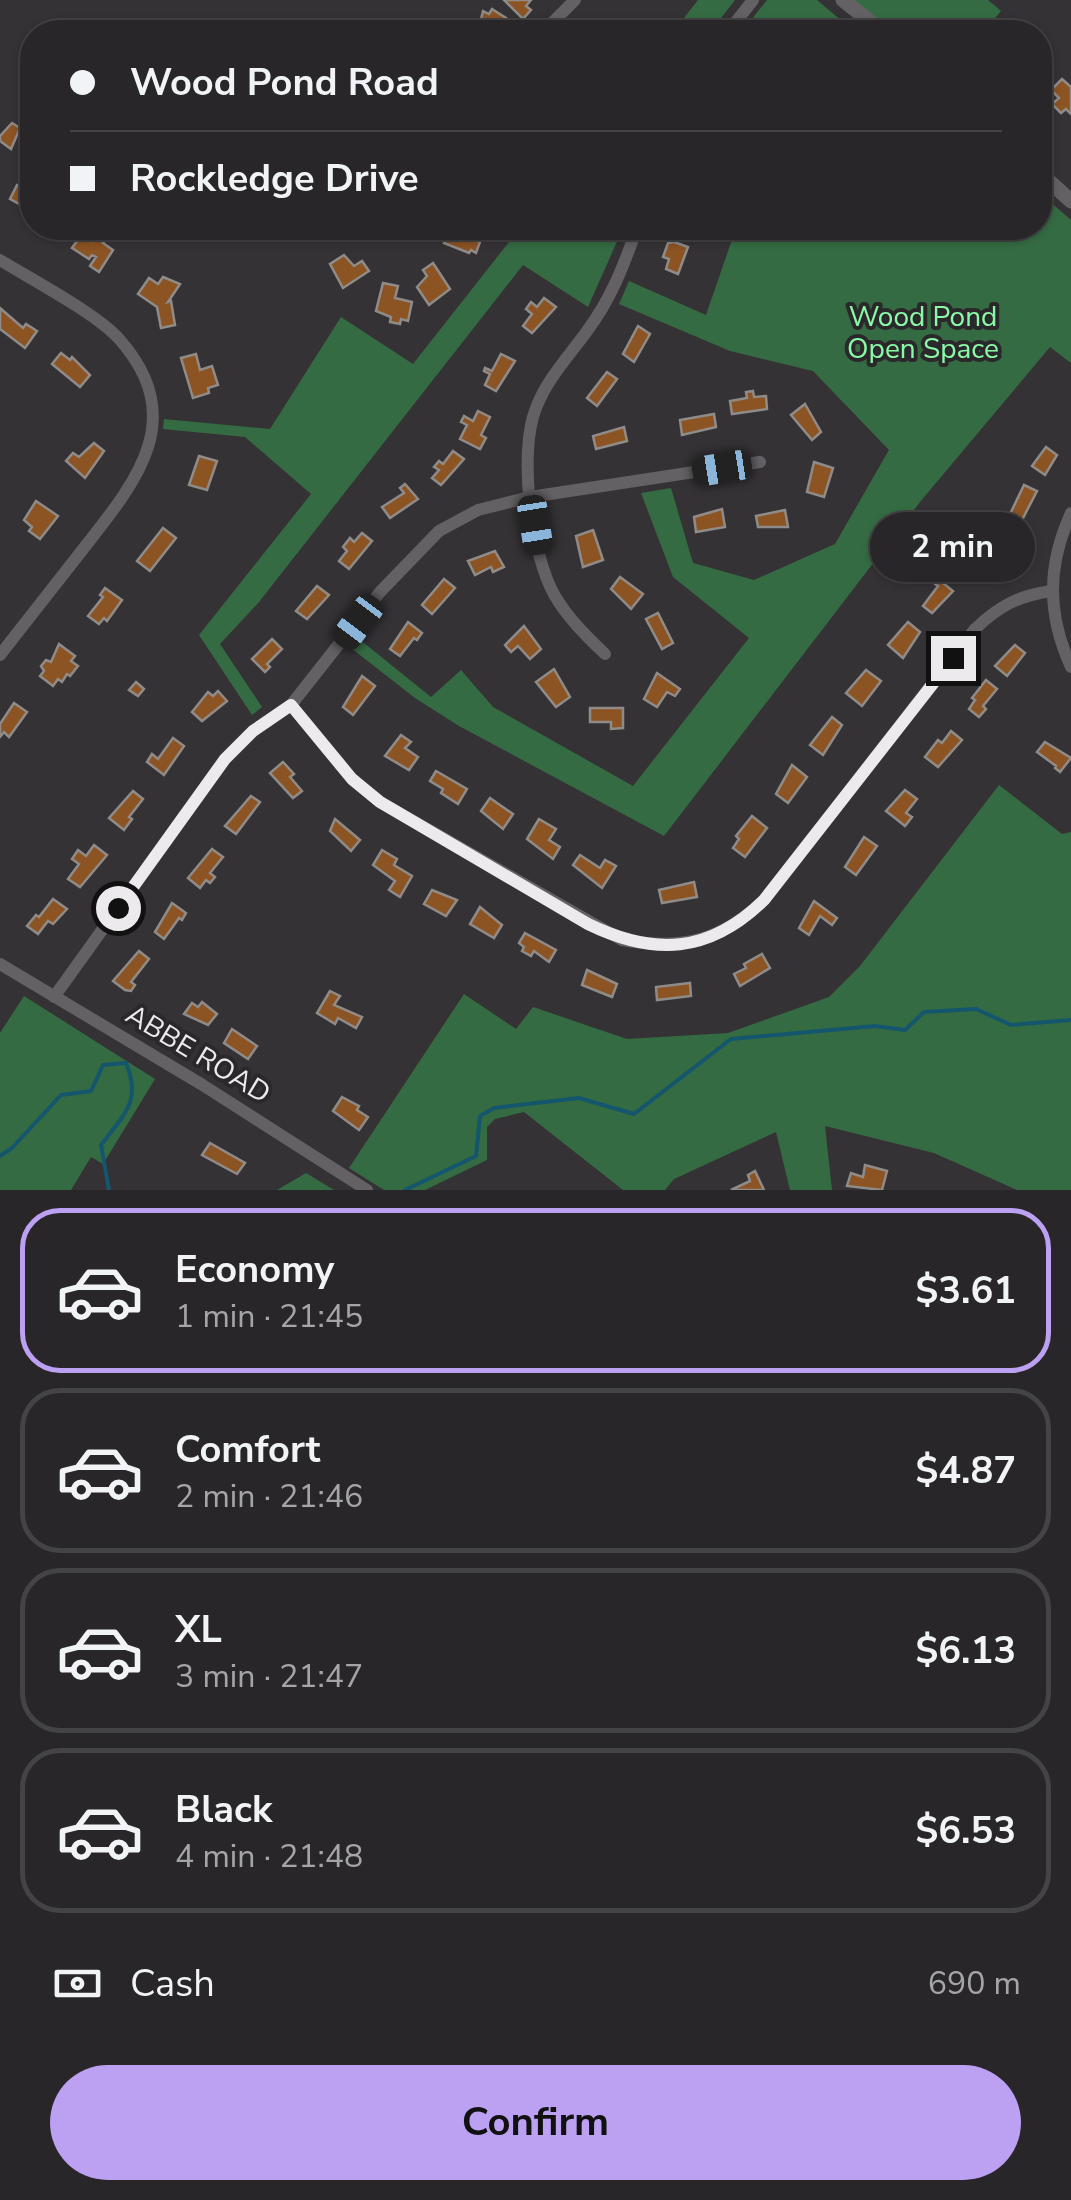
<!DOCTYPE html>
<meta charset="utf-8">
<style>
:root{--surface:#282628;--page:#343234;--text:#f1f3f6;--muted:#a5a5a8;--line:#444345;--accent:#bca0f2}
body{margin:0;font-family:"Nunito Sans",sans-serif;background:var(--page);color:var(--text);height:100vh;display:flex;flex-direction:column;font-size:38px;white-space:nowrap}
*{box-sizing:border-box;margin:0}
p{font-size:32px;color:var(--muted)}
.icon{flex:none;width:55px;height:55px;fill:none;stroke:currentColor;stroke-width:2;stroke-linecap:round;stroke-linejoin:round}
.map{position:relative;height:1190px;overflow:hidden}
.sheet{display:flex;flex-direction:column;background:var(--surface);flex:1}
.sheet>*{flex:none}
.banner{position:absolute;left:20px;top:20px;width:1032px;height:220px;border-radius:40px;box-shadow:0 2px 8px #0004,0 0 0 2px var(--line);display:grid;align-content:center;height:220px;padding:0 50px;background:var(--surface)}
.end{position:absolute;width:45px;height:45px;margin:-22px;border:12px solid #eceaec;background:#111;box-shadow:0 0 0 5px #111}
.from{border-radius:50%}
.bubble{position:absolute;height:70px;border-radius:35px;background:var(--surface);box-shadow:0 2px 8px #0004,0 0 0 2px var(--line);font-size:32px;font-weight:700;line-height:70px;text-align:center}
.car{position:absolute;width:30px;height:60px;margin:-30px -15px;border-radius:12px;box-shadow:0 0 8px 2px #0007;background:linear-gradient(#222 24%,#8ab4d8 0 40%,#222 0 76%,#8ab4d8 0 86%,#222 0)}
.banner b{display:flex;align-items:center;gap:35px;height:95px;font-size:38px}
.banner b+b{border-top:2px solid var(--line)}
.banner i{width:25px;height:25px;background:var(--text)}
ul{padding:18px 0 0;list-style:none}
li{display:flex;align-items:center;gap:30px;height:165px;margin:0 20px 15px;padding:0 30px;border:5px solid var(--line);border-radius:40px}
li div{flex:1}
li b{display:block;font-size:38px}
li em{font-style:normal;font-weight:700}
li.on{border-color:var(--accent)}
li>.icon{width:90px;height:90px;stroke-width:1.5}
.pay{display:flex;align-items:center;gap:25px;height:110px;padding:0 50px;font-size:38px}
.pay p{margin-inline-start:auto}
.action{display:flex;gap:20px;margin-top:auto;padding:20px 50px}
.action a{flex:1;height:115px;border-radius:60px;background:var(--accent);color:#111;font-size:40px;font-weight:700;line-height:115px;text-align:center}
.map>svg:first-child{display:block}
.green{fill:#356b43}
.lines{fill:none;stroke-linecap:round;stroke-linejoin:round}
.stream{stroke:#13566d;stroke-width:4}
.building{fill:#8c5323;stroke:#8f8b88;stroke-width:2.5}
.minor{stroke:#646164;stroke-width:12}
.tertiary{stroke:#646164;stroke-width:15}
.route{stroke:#eceaec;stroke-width:12}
.labels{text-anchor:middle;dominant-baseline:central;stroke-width:8;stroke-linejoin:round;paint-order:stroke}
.park-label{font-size:28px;fill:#8af9a7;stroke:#2b282b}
.street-label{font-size:28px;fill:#eceaec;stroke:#2b282b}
</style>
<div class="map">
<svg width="1071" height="1190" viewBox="0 0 1071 1190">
<rect width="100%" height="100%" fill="#353235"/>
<!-- green -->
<g class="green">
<polygon points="698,0 735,0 710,32 673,32"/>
<polygon points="767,0 817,0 855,32 767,32 751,20"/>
<polygon points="854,0 988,0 1001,11 984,32 894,32"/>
<polygon points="1040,193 1071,220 1071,363 1050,347 920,502 664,836 459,726 415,698 351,648 359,639 431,697 461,670 493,707 633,786 749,638 673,577 641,493 671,488 693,563 754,580 835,544 889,450 813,371 730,351 619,304 629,281 706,315 736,228 1040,228"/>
<polygon points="520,228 623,228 588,307 523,265 259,602 220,644 262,707 252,715 199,635 311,494 245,437 163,429 164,419 270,429 341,317 413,364"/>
<polygon points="999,785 1062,834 1071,832 1071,1190 1017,1190 934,1153 825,1126 832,1190 790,1190 776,1132 674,1179 665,1190 623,1190 524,1112 495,1119 487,1127 487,1160 425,1190 384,1190 349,1168 464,994 516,1029 533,1007 627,1039 728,1033 829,997 860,966"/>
<polygon points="24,996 155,1079 103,1164 91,1157 71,1190 0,1190 0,1033"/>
<polygon points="306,1173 334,1190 277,1190"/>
</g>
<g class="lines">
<!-- stream -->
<g class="stream">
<path d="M0 1156 12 1148 61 1095 91 1091 103 1065 126 1063C142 1102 124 1114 101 1145L109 1190"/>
<polyline points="405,1190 476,1156 480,1116 494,1108 579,1098 634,1114 731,1039 875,1026 905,1030 924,1012 976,1009 1011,1025 1071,1020"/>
</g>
</g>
<!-- building -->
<g class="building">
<polygon points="504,0 531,0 526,6 531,10 523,19"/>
<polygon points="492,9 506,18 499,32 478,32 483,11 489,14"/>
<polygon points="1062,79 1071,87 1071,114 1066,109 1061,113 1052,104 1059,98 1051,90"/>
<polygon points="12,123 20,128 11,149 0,141 0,136"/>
<polygon points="17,185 32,194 32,211 10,199"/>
<polygon points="101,228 109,234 103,243 113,250 99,272 90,266 96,257 92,255 89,259 72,248 82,234 93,241"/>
<polygon points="340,228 360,228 359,236 340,233"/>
<polygon points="459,228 479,230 475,240 480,242 476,253 471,250 469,253 444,243 449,232 456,235"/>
<polygon points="674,242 688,247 678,274 666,269 669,259 663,257 668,243"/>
<polygon points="344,255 354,266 362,261 369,271 343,288 330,264"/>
<polygon points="433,263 450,289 429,305 417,287 427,276 423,270"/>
<polygon points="163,277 180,284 168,302 171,301 175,325 161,328 157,307 138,294 149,278 158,284"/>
<polygon points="383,283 398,286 395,298 412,302 408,321 401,319 400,324 390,322 391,317 376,311"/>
<polygon points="544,298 556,307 532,333 523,326 532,314 526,309 531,302 537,307"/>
<polygon points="0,308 23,328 26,324 37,331 25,348 0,329"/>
<polygon points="638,326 650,334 634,362 623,354"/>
<polygon points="61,353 70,360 72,357 90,375 80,387 52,364"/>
<polygon points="196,354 200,370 212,366 218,385 208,388 209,393 193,398 181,358"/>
<polygon points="501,354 515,361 496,391 485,385 490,374 484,371 485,368 492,371"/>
<polygon points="607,372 617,379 597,406 587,398"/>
<polygon points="753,391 754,397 766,396 767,409 732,414 730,401 747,398 746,392"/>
<polygon points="805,404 821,432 812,440 791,415"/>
<polygon points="478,411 490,417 481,435 486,438 480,449 460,439 467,425 461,422 464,416 473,421"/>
<polygon points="714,414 716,427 682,435 680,420"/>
<polygon points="624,427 627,441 596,449 593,436"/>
<polygon points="94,443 104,451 85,478 66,461 73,453 79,457"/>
<polygon points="1046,447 1057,455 1045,475 1032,466"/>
<polygon points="453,451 464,459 441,485 432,478 439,470 434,467 439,461 443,464"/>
<polygon points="199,456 217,461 207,490 189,485"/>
<polygon points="814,462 833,468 824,497 807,492"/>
<polygon points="405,484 418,499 390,518 382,507 404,493 400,488"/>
<polygon points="1024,485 1037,491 1022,520 1010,514"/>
<polygon points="36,501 58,516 40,539 29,531 32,527 24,520"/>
<polygon points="722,509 725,527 696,532 694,517"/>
<polygon points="785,510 788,527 758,527 756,516"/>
<polygon points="163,528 176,538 150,571 137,561"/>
<polygon points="593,530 603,560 583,567 576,536"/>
<polygon points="362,533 372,541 349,569 339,561 347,551 343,547 350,538 354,542"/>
<polygon points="1003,539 1010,551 984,567 975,549"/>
<polygon points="495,551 504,567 493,572 491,567 475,575 468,561"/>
<polygon points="620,577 643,594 631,609 611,589"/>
<polygon points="444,579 455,588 432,614 422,605"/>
<polygon points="938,579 953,591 932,613 923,606 938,586 934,583"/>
<polygon points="317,586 329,595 307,619 296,611"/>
<polygon points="105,588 122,600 107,621 104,618 99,624 88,616 103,597 100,595"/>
<polygon points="658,613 673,643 662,649 646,619"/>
<polygon points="408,622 422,633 417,640 414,638 400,656 390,649"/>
<polygon points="908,622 920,632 903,658 888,645"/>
<polygon points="524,626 541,649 530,659 518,646 511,652 505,645"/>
<polygon points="272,639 282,649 267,664 270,667 265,672 252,659"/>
<polygon points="59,644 75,656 71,661 78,666 70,676 67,674 62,682 58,679 53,686 40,676 44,671 41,666 46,660 51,662"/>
<polygon points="1015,645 1025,653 1007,676 995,666"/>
<polygon points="554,669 570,697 556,707 536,682"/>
<polygon points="866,670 881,681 862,706 846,693"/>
<polygon points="657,673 680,689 675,696 667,692 657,707 644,699"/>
<polygon points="362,676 375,686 353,715 343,707"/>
<polygon points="986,680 997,689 983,706 986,709 979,717 969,709 975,700 972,698"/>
<polygon points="136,682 144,689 138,696 129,690"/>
<polygon points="218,691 227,701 202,721 192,712 208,692 213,696"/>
<polygon points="14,703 27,712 9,737 4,732 0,737 0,724"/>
<polygon points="590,708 623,708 623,728 611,729 611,722 590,722"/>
<polygon points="832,717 842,725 823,755 810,745"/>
<polygon points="951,731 962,740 938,767 925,757 938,740 942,743"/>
<polygon points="401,735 411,742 405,748 418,757 409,770 385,756"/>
<polygon points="173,738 184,746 164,775 147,762 152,754 158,759"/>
<polygon points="1045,742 1071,758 1060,772 1055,768 1056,766 1037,752"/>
<polygon points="283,762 294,774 290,777 302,791 293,798 270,773"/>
<polygon points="792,765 807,777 788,803 776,794"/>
<polygon points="436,771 467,789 458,804 441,793 443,789 430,781"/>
<polygon points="905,790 917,799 906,813 912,817 905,826 886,811"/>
<polygon points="133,791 143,799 129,817 132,819 124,830 109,818"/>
<polygon points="251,796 260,802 236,834 225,826"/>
<polygon points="490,798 513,814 503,829 481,811"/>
<polygon points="752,816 767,828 745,857 733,848 739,839 736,836"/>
<polygon points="335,819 360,840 351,851 330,831"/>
<polygon points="539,819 556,829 549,840 560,847 553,859 527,839"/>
<polygon points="864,837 877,846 856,875 845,867"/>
<polygon points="94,845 107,855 80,887 68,879 79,864 72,859 78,850 86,856"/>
<polygon points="212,849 223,857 210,873 215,877 210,883 206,880 200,888 188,878"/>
<polygon points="382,850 397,859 394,865 412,876 400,897 389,890 395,881 373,865"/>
<polygon points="580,855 600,868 605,860 616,866 602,888 573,865"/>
<polygon points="694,882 697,897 662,903 659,890"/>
<polygon points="432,890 457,900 446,916 424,904"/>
<polygon points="53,899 67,909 53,924 48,921 38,934 27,926 36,915 39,917"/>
<polygon points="814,901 837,918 832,925 820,916 809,935 799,928"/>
<polygon points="172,903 186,913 182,920 179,918 164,939 155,932"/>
<polygon points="480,907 502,925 494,938 470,924"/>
<polygon points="525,933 556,950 549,962 534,951 531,956 522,951 524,947 519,943"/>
<polygon points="139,951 149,959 131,982 135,985 131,991 125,990 113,981"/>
<polygon points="762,954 770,968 740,986 734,974 746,968 744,964"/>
<polygon points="587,970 617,984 612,997 582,985"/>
<polygon points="690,983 691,996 657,1000 656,987"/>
<polygon points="330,991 340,996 334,1005 362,1017 356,1028 338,1018 335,1024 317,1013"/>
<polygon points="202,1002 217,1014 208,1025 184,1014 192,1003 198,1007"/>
<polygon points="232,1029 257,1046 248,1059 224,1043"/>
<polygon points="342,1097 359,1106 357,1110 368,1117 359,1130 333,1111"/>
<polygon points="210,1143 245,1163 237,1174 202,1155"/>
<polygon points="865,1165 887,1171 882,1190 847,1186 851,1173 863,1177"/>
<polygon points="755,1171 764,1190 731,1190 750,1181 748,1175"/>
</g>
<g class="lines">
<!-- minor -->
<g class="minor">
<polyline points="543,32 575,0"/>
<polyline points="728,32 753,0"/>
<polyline points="407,231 410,228"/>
<path d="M0 260C31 279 99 315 120 340 191 421 133 485 80 553 53 587 27 621 0 655"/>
<path d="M1071 513C1047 566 1047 614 1071 667"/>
<path d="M605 654C586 636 568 618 555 596 531 555 518 452 536 408 547 379 569 356 587 331 611 299 624 265 637 228"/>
<path d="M291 705 352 779 380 802 622 940C680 950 720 942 764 900L975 629C999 606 1018 596 1051 591"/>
<polyline points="0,964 201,1084 367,1190"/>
<polyline points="54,997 225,759 253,731 291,705 380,592 439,531 478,510 530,497 760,462"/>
</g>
<!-- tertiary -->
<g class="tertiary">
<polyline points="843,0 883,32"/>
<polyline points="1040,173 1071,201"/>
</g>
</g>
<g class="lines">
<!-- route -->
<path class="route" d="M118 908 225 759 253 731 291 705 352 779 380 802 588 924C654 956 709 954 764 900L953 658"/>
</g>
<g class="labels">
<!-- park labels -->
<g class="park-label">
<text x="923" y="317">Wood Pond<tspan x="923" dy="32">Open Space</tspan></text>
</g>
<!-- street labels -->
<g class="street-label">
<text transform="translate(198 1054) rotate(31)">ABBE ROAD</text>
</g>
</g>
</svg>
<i class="end from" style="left:118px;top:908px"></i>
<i class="end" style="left:953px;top:658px"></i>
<div class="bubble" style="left:870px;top:512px;width:165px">2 min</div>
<i class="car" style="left:722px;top:468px;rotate:261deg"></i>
<i class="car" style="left:535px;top:525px;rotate:171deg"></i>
<i class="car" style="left:358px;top:622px;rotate:217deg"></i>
<div class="banner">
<b><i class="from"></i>Wood Pond Road</b>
<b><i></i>Rockledge Drive</b>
</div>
</div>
<section class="sheet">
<ul>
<li class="on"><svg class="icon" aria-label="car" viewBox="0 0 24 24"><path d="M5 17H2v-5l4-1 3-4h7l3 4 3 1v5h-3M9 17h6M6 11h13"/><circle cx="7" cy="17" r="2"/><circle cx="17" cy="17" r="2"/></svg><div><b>Economy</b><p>1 min · 21:45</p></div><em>$3.61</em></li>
<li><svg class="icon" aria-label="car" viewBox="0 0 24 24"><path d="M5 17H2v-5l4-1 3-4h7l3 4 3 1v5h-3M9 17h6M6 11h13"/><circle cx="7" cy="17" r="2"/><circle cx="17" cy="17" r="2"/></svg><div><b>Comfort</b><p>2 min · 21:46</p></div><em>$4.87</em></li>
<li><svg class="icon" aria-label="car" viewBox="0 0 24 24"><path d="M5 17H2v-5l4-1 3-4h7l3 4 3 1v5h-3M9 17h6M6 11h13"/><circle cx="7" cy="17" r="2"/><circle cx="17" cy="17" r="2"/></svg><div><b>XL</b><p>3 min · 21:47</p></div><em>$6.13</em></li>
<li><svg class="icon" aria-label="car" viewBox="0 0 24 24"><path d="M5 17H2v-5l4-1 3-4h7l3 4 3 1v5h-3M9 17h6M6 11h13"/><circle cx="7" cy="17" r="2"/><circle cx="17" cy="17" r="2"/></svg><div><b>Black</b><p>4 min · 21:48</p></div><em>$6.53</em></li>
</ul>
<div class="pay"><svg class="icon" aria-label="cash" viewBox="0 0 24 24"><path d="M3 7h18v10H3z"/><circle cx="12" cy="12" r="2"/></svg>Cash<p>690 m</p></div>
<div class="action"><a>Confirm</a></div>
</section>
